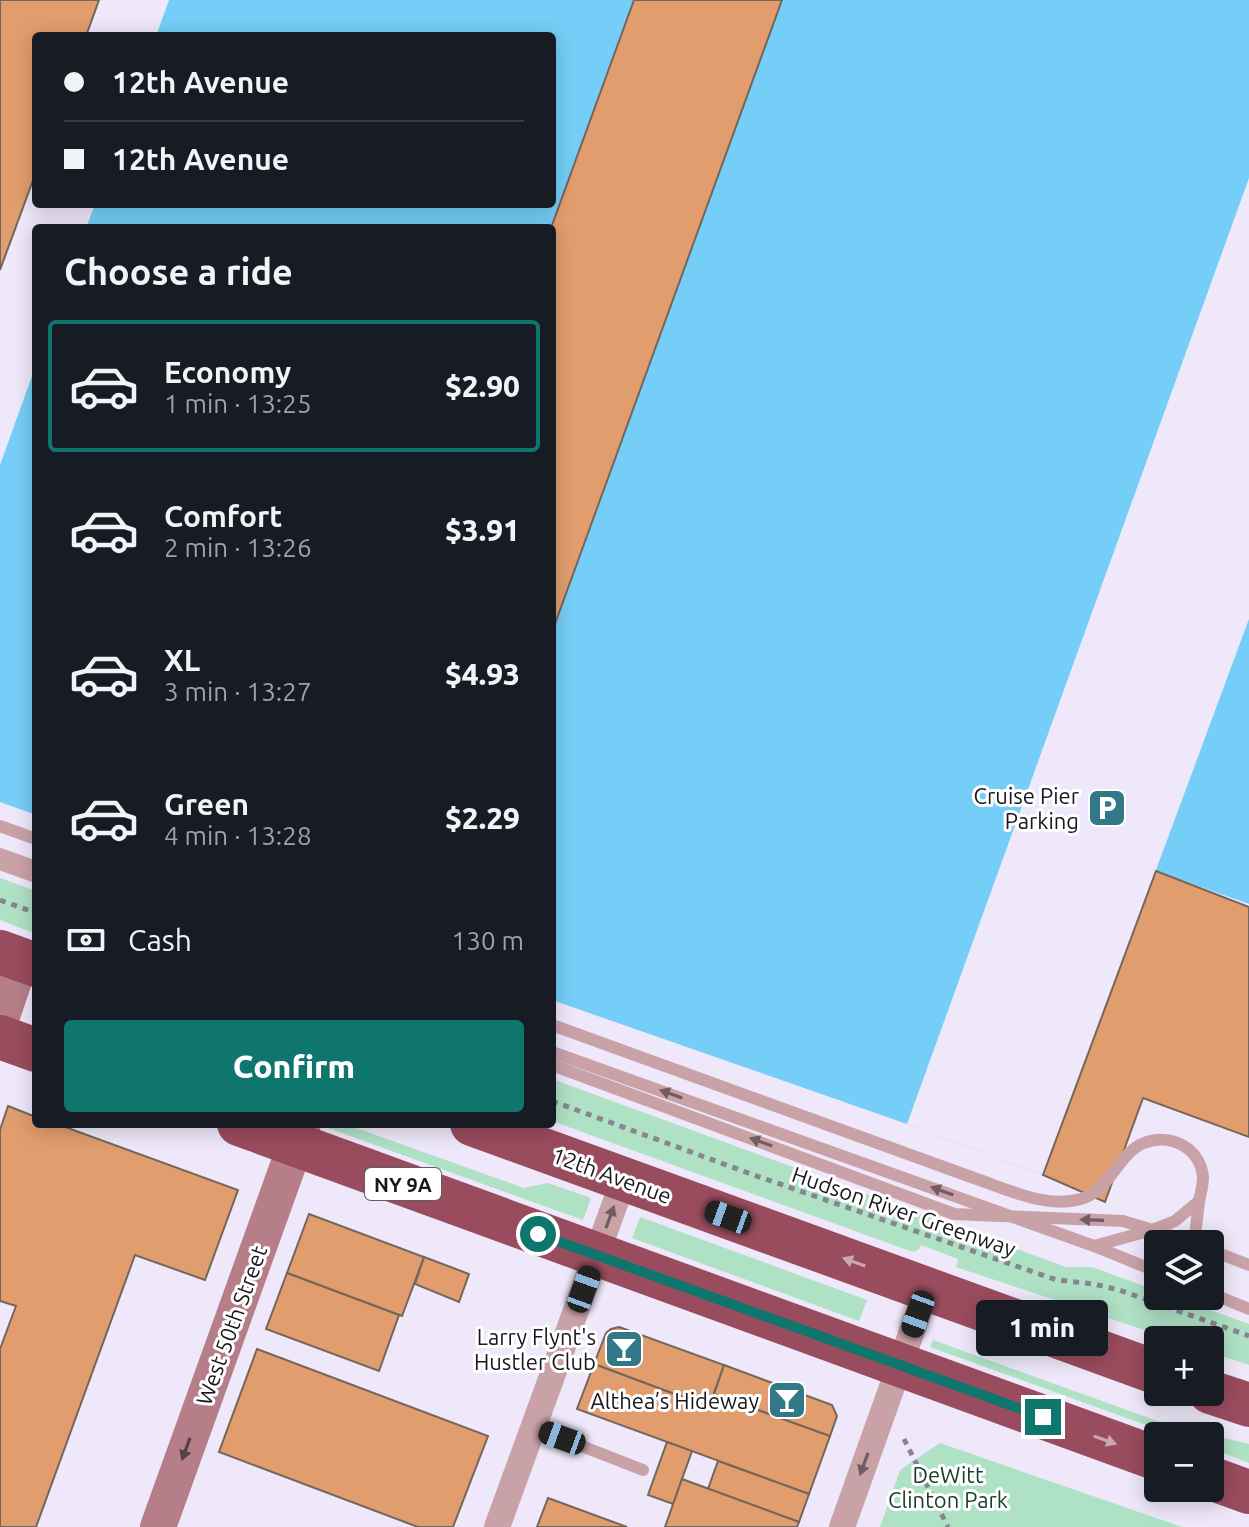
<!DOCTYPE html>
<meta charset="utf-8">
<style>
:root{--surface:#171b24;--page:#20242c;--text:#f1f3f6;--muted:#9ea1a6;--line:#363941;--accent:#0f766e}
body{margin:0;font-family:Ubuntu,sans-serif;background:var(--page);color:var(--text);height:100vh;display:flex;flex-direction:column;font-size:30px;white-space:nowrap}
*{box-sizing:border-box;margin:0}
p{font-size:26px;color:var(--muted)}
.icon{flex:none;width:44px;height:44px;fill:none;stroke:currentColor;stroke-width:2;stroke-linecap:round;stroke-linejoin:round}
.map{position:relative;flex:1;overflow:hidden}
.details{position:absolute;left:32px;top:224px;width:524px;height:904px;display:flex;flex-direction:column;background:var(--surface);border-radius:8px;box-shadow:0 4px 20px #0003}
.details>*{flex:none}
.guide{position:absolute;left:32px;top:32px;width:524px;height:176px;border-radius:8px;box-shadow:0 4px 20px #0003;display:grid;align-content:center;height:176px;padding:0 32px;background:var(--surface)}
.tools{position:absolute;left:1144px;top:1230px;display:grid;gap:16px}
.tools a{display:grid;place-items:center;width:80px;height:80px;border-radius:8px;background:var(--surface);box-shadow:0 4px 20px #0003;font-size:40px}
.end{position:absolute;width:36px;height:36px;margin:-18px;border:10px solid #0f766e;background:#fff;box-shadow:0 0 0 4px #fff}
.from{border-radius:50%}
.bubble{position:absolute;height:56px;border-radius:8px;background:var(--surface);box-shadow:0 4px 20px #0003;font-size:26px;font-weight:800;line-height:56px;text-align:center}
.car{position:absolute;width:24px;height:48px;margin:-24px -12px;border-radius:10px;box-shadow:0 0 6px 2px #0007;background:linear-gradient(#222 24%,#8ab4d8 0 40%,#222 0 76%,#8ab4d8 0 86%,#222 0)}
.guide b{display:flex;align-items:center;gap:28px;height:76px;font-size:30px}
.guide b+b{border-top:2px solid var(--line)}
.guide i{width:20px;height:20px;background:var(--text)}
ul{padding:0;list-style:none}
li{display:flex;align-items:center;gap:24px;height:132px;margin:0 16px 12px;padding:0 16px;border:4px solid transparent;border-radius:8px}
li div{flex:1}
li b{display:block;font-size:30px}
li em{font-style:normal;font-weight:800}
li.current{border-color:var(--accent)}
li>.icon{width:72px;height:72px;stroke-width:1.5}
h2{padding:0 32px;font-size:36px;line-height:96px}
.pay{display:flex;align-items:center;gap:20px;height:88px;padding:0 32px;font-size:30px}
.pay p{margin-inline-start:auto}
.primary-button{display:flex;gap:16px;margin-top:auto;padding:16px 32px}
.primary-button a{flex:1;height:92px;border-radius:8px;background:var(--accent);color:#fff;font-size:32px;font-weight:800;line-height:92px;text-align:center}
.map>svg:first-child{display:block}
.green{fill:#afe1c5}
.water{fill:#75cef7;fill-rule:evenodd}
.pier{fill:#eee8fa}
.building{fill:#e19d6d;stroke:#75665c;stroke-width:2}
.lines{fill:none;stroke-linecap:round;stroke-linejoin:round}
.path{stroke:#888490;stroke-width:5;stroke-dasharray:6 6;stroke-linecap:butt}
.lane{stroke:#c9a2a8;stroke-width:12}
.street{stroke:#c9a2a8;stroke-width:26}
.secondary{stroke:#b67e88;stroke-width:36}
.highway{stroke:#994c5d;stroke-width:44}
.lane-bridge{stroke:#c9a2a8;stroke-width:12}
.oneway{fill:#715c62}
.oneway2{fill:#cca6ae}
.oneway3{fill:#584048}
.route{stroke:#0f766e;stroke-width:10}
.labels{text-anchor:middle;dominant-baseline:central;stroke-width:6;stroke-linejoin:round;paint-order:stroke}
.shield{fill:#fff;stroke:#5e5d61;stroke-width:2}
.shield-label{font-size:20px;font-weight:bold;fill:#19171d}
.poi-label{font-size:22px;fill:#19171d;stroke:#fff;text-anchor:end}
.street-label{font-size:22px;fill:#19171d;stroke:#fff}
.park-label{font-size:22px;fill:#183d2b;stroke:#fff}
</style>
<div class="map">
<svg width="1249" height="1527" viewBox="0 0 1249 1527">
<rect width="100%" height="100%" fill="#eee8fa"/>
<!-- green -->
<g class="green">
<polygon points="0,878 36,891 36,934 0,920"/>
<polygon points="552,1079 1066,1267 1092,1267 1158,1291 1158,1296 1172,1296 1249,1324 1249,1365 1210,1352 1210,1340 1174,1340 956,1267 958,1259 921,1245 919,1249 914,1252 899,1247 552,1121"/>
<polygon points="329,1124 345,1124 524,1188 548,1183 591,1198 583,1220 328,1128"/>
<polygon points="640,1217 867,1300 859,1321 632,1238"/>
<polygon points="933,1340 1163,1423 1249,1444 1249,1463 1210,1448 1210,1436 1176,1436 930,1347"/>
<polygon points="940,1443 1182,1527 880,1527 900,1470"/>
</g>
<!-- water -->
<path class="water" d="M0 0H1249V904L1156 871 1043 1175 907 1124 552 1000V228H36V815L0 802ZM36 36H552V204H36Z"/>
<!-- pier -->
<g class="pier">
<polygon points="0,0 169,0 156,36 36,36 36,204 95,204 86,228 36,228 36,365 0,465"/>
<polygon points="1249,178 1249,619 1043,1175 907,1124"/>
</g>
<!-- building -->
<g class="building">
<polygon points="0,0 99,0 86,36 36,36 36,172 0,270"/>
<polygon points="634,0 782,0 552,632 551,228"/>
<polygon points="1156,871 1249,907 1249,1137 1143,1098 1105,1202 1043,1175"/>
<polygon points="8,1106 36,1117 36,1124 57,1124 238,1190 205,1280 135,1255 36,1527 0,1527 0,1349 16,1306 0,1301 0,1130"/>
<polygon points="309,1214 424,1257 402,1316 287,1273"/>
<polygon points="424,1257 469,1274 459,1302 415,1284"/>
<polygon points="287,1273 399,1315 379,1371 266,1329"/>
<polygon points="619,1327 724,1365 709,1407 594,1364 606,1333 611,1329"/>
<polygon points="257,1349 488,1436 453,1527 418,1527 219,1452"/>
<polygon points="594,1364 709,1407 714,1394 830,1436 809,1494 577,1409"/>
<polygon points="724,1365 832,1405 837,1416 830,1436 714,1394"/>
<polygon points="667,1442 692,1451 673,1504 648,1495"/>
<polygon points="718,1461 809,1494 799,1522 708,1489"/>
<polygon points="682,1479 799,1522 797,1527 665,1527"/>
<polygon points="548,1498 627,1527 537,1527"/>
</g>
<g class="lines">
<!-- path -->
<g class="path">
<polyline points="0,900 36,913"/>
<polyline points="552,1101 751,1174 1045,1276 1057,1280 1094,1284 1119,1290 1249,1336"/>
<polyline points="904,1439 948,1527"/>
</g>
<!-- lane -->
<g class="lane">
<polyline points="0,826 36,839"/>
<polyline points="0,854 36,867"/>
<polyline points="0,864 36,877"/>
<path d="M552 1025 974 1178C1007 1189 1046 1209 1081 1199 1110 1191 1118 1153 1144 1143 1170 1133 1200 1147 1203 1177 1203 1185 1201 1193 1199 1201"/>
<polyline points="552,1065 954,1214 1123,1221 1176,1237 1194,1244"/>
<polyline points="1094,1246 1158,1272"/>
<polyline points="1210,1250 1249,1265"/>
<polyline points="1210,1293 1249,1309"/>
<polyline points="533,1427 643,1470"/>
</g>
<!-- street -->
<g class="street">
<polyline points="497,1527 624,1179"/>
<polyline points="842,1527 927,1289"/>
</g>
<!-- secondary -->
<g class="secondary">
<polyline points="0,1022 21,960"/>
<polyline points="158,1527 303,1124"/>
</g>
<!-- highway -->
<g class="highway">
<polyline points="0,952 36,965"/>
<polyline points="0,1037 36,1050"/>
<polyline points="239,1124 1158,1459"/>
<polyline points="472,1124 1158,1373"/>
<polyline points="1210,1392 1249,1405"/>
<polyline points="1210,1478 1249,1492"/>
</g>
<!-- lane-bridge -->
<g class="lane-bridge">
<polyline points="552,1052 1094,1246 1152,1230 1175,1221 1199,1201"/>
<polyline points="1194,1244 1199,1201"/>
</g>
</g>
<!-- one-way arrows -->
<defs><path id="oneway-solid" d="M-6-.8H1V-3.2L6.5 0L1 3.2V.8H-6Z" transform="scale(2)"/></defs>
<g class="oneway">
<use href="#oneway-solid" transform="translate(671 1094) rotate(-160)"/>
<use href="#oneway-solid" transform="translate(761 1142) rotate(-160)"/>
<use href="#oneway-solid" transform="translate(942 1191) rotate(-160)"/>
<use href="#oneway-solid" transform="translate(610 1217) rotate(-70)"/>
<use href="#oneway-solid" transform="translate(1092 1220) rotate(-178)"/>
<use href="#oneway-solid" transform="translate(864 1464) rotate(110)"/>
</g>
<g class="oneway2">
<use href="#oneway-solid" transform="translate(854 1262) rotate(-160)"/>
<use href="#oneway-solid" transform="translate(1105 1440) rotate(20)"/>
</g>
<use class="oneway3" href="#oneway-solid" transform="translate(186 1449) rotate(110)"/>
<g class="lines">
<!-- route -->
<polyline class="route" points="538,1234 1043,1417"/>
</g>
<!-- icons -->
<defs>
<g id="parking-square" transform="scale(2)"><rect x="-9" y="-9" width="18" height="18" rx="4" fill="#337886" stroke="#fff"/><path d="M-3.5-5.5H1a3.5 3.5 0 0 1 0 7H-1V5.5H-3.5ZM-1-3.4V-.6H.8a1.4 1.4 0 0 0 0-2.8Z" fill="#fff"/></g>
<g id="bar-square" transform="scale(2)"><rect x="-9" y="-9" width="18" height="18" rx="4" fill="#337886" stroke="#fff"/><path d="M-6-5H6L.8 .8V4.5H3.5V6h-7V4.5H-.8V.8Z" fill="#fff"/></g>
</defs>
<g fill-rule="evenodd">
<use href="#parking-square" x="1107" y="808"/>
<use href="#bar-square" x="624" y="1349"/>
<use href="#bar-square" x="787" y="1400"/>
</g>
<g class="labels">
<!-- shield labels -->
<rect class="shield" x="365" y="1168" width="76" height="32" rx="6"/>
<g class="shield-label">
<text x="403" y="1184">NY 9A</text>
</g>
<!-- poi labels -->
<g class="poi-label">
<text x="1079" y="795">Cruise Pier<tspan x="1079" dy="25">Parking</tspan></text>
<text x="596" y="1336">Larry Flynt's<tspan x="596" dy="25">Hustler Club</tspan></text>
<text x="759" y="1400">Althea’s Hideway</text>
</g>
<!-- street labels -->
<g class="street-label">
<text transform="translate(612 1175) rotate(20)">12th Avenue</text>
<text transform="translate(904 1211) rotate(19)">Hudson River Greenway</text>
<text transform="translate(231 1325) rotate(-70)">West 50th Street</text>
</g>
<!-- park labels -->
<g class="park-label">
<text x="948" y="1474">DeWitt<tspan x="948" dy="25">Clinton Park</tspan></text>
</g>
</g>
</svg>
<div class="tools">
<a><svg class="icon" aria-label="layers" viewBox="0 0 24 24"><path d="M12 4l9 5-9 5-9-5zM3 14l9 5 9-5"/></svg></a>
<a>+</a>
<a>−</a>
</div>
<i class="end from" style="left:538px;top:1234px"></i>
<i class="end" style="left:1043px;top:1417px"></i>
<div class="bubble" style="left:976px;top:1300px;width:132px">1 min</div>
<i class="car" style="left:728px;top:1217px;rotate:290deg"></i>
<i class="car" style="left:584px;top:1289px;rotate:20deg"></i>
<i class="car" style="left:918px;top:1314px;rotate:200deg"></i>
<i class="car" style="left:562px;top:1438px;rotate:290deg"></i>
<div class="guide">
<b><i class="from"></i>12th Avenue</b>
<b><i></i>12th Avenue</b>
</div>
<section class="details">
<h2>Choose a ride</h2>
<ul>
<li class="current"><svg class="icon" aria-label="car" viewBox="0 0 24 24"><path d="M5 17H2v-5l4-1 3-4h7l3 4 3 1v5h-3M9 17h6M6 11h13"/><circle cx="7" cy="17" r="2"/><circle cx="17" cy="17" r="2"/></svg><div><b>Economy</b><p>1 min · 13:25</p></div><em>$2.90</em></li>
<li><svg class="icon" aria-label="car" viewBox="0 0 24 24"><path d="M5 17H2v-5l4-1 3-4h7l3 4 3 1v5h-3M9 17h6M6 11h13"/><circle cx="7" cy="17" r="2"/><circle cx="17" cy="17" r="2"/></svg><div><b>Comfort</b><p>2 min · 13:26</p></div><em>$3.91</em></li>
<li><svg class="icon" aria-label="car" viewBox="0 0 24 24"><path d="M5 17H2v-5l4-1 3-4h7l3 4 3 1v5h-3M9 17h6M6 11h13"/><circle cx="7" cy="17" r="2"/><circle cx="17" cy="17" r="2"/></svg><div><b>XL</b><p>3 min · 13:27</p></div><em>$4.93</em></li>
<li><svg class="icon" aria-label="car" viewBox="0 0 24 24"><path d="M5 17H2v-5l4-1 3-4h7l3 4 3 1v5h-3M9 17h6M6 11h13"/><circle cx="7" cy="17" r="2"/><circle cx="17" cy="17" r="2"/></svg><div><b>Green</b><p>4 min · 13:28</p></div><em>$2.29</em></li>
</ul>
<div class="pay"><svg class="icon" aria-label="cash" viewBox="0 0 24 24"><path d="M3 7h18v10H3z"/><circle cx="12" cy="12" r="2"/></svg>Cash<p>130 m</p></div>
<div class="primary-button"><a>Confirm</a></div>
</section>
</div>
